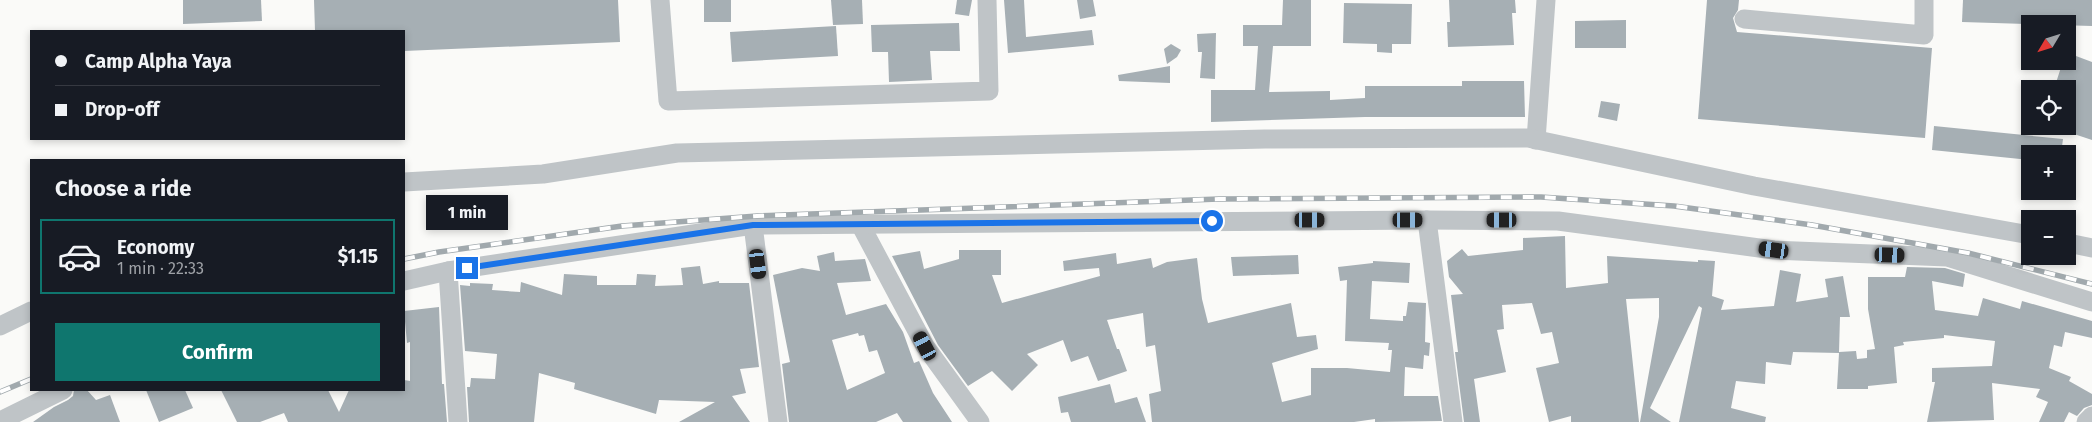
<!DOCTYPE html>
<meta charset="utf-8">
<style>
:root{--surface:#171b24;--page:#242831;--text:#f1f3f6;--muted:#9ea1a6;--line:#363941;--accent:#0f766e}
body{margin:0;font-family:"Fira Sans",sans-serif;background:var(--page);color:var(--text);height:100vh;display:flex;flex-direction:column;font-size:19px;white-space:nowrap}
*{box-sizing:border-box;margin:0}
p{font-size:16px;color:var(--muted)}
.icon{flex:none;width:28px;height:28px;fill:none;stroke:currentColor;stroke-width:2;stroke-linecap:round;stroke-linejoin:round}
.map{position:relative;flex:1;overflow:hidden}
.panel{position:absolute;left:30px;top:159px;width:375px;height:232px;display:flex;flex-direction:column;background:var(--surface);border-radius:0px;box-shadow:0 2px 8px #0003}
.panel>*{flex:none}
.top-card{position:absolute;left:30px;top:30px;width:375px;height:110px;border-radius:0px;box-shadow:0 2px 8px #0003;display:grid;align-content:center;height:110px;padding:0 25px;background:var(--surface)}
.needle{width:32px;rotate:232deg}
.controls{position:absolute;left:2021px;top:15px;display:grid;gap:10px}
.controls a{display:grid;place-items:center;width:55px;height:55px;border-radius:0px;background:var(--surface);box-shadow:0 2px 8px #0003;font-size:25px}
.end{position:absolute;width:22px;height:22px;margin:-11px;border:6px solid #1a73e8;background:#fff;box-shadow:0 0 0 2px #fff}
.from{border-radius:50%}
.bubble{position:absolute;height:35px;border-radius:0px;background:var(--surface);box-shadow:0 2px 8px #0003;font-size:16px;font-weight:700;line-height:35px;text-align:center}
.car{position:absolute;width:15px;height:30px;margin:-15px -8px;border-radius:6px;box-shadow:0 0 4px 1px #0007;background:linear-gradient(#222 24%,#8ab4d8 0 40%,#222 0 76%,#8ab4d8 0 86%,#222 0)}
.top-card b{display:flex;align-items:center;gap:18px;height:48px;font-size:19px}
.top-card b+b{border-top:1px solid var(--line)}
.top-card i{width:12px;height:12px;background:var(--text)}
ul{padding:0;list-style:none}
li{display:flex;align-items:center;gap:15px;height:75px;margin:0 10px 8px;padding:0 15px;border:2px solid transparent;border-radius:0px}
li div{flex:1}
li b{display:block;font-size:19px}
li em{font-style:normal;font-weight:700}
li.active{border-color:var(--accent)}
li>.icon{width:45px;height:45px;stroke-width:1.5}
h2{padding:0 25px;font-size:22px;line-height:60px}
.button{display:flex;gap:10px;margin-top:auto;padding:10px 25px}
.button a{flex:1;height:58px;border-radius:0px;background:var(--accent);color:#fff;font-size:20px;font-weight:700;line-height:58px;text-align:center}
.map>svg:first-child{display:block}
.building{fill:#a6afb4;fill-rule:evenodd}
.lines{fill:none;stroke-linecap:round;stroke-linejoin:round}
.minor{stroke:#bfc4c7;stroke-width:19}
.rail-casing{stroke:#a1a9ad;stroke-width:5.5}
.rail{stroke:#fff;stroke-width:4;stroke-dasharray:11;stroke-linecap:butt}
.route{stroke:#1a73e8;stroke-width:6}
</style>
<div class="map">
<svg width="2092" height="422" viewBox="0 0 2092 422">
<rect width="100%" height="100%" fill="#fafaf8"/>
<!-- building -->
<g class="building">
<polygon points="183,0 261,0 262,21 183,24"/>
<polygon points="314,0 618,0 620,42 404,51 404,31 315,31"/>
<rect x="704" y="0" width="27" height="22"/>
<polygon points="831,0 862,0 863,24 833,25"/>
<polygon points="957,0 972,0 969,16 955,14"/>
<polygon points="1004,0 1024,0 1026,37 1092,30 1094,45 1008,53"/>
<polygon points="1077,0 1093,0 1096,16 1080,19"/>
<polygon points="1283,0 1311,0 1311,46 1273,46 1269,92 1330,91 1330,100 1365,98 1365,86 1462,86 1462,81 1524,81 1525,117 1365,117 1211,122 1211,90 1255,90 1258,46 1243,46 1243,25 1282,25"/>
<polygon points="1449,0 1515,0 1516,13 1512,13 1514,45 1448,47 1447,22 1450,22"/>
<polygon points="1707,0 1739,0 1738,10 1733,18 1737,32 1932,48 1925,138 1698,119"/>
<polygon points="1963,0 2092,0 2092,26 1962,22"/>
<polygon points="1344,3 1412,4 1411,44 1392,44 1392,53 1377,52 1377,44 1343,43"/>
<polygon points="1626,20 1626,48 1575,48 1575,21"/>
<polygon points="959,23 960,51 930,51 932,80 889,82 888,52 872,52 871,25"/>
<polygon points="836,26 838,56 732,62 730,32"/>
<polygon points="1216,33 1215,79 1200,78 1202,52 1198,52 1197,34"/>
<polygon points="1171,44 1181,50 1177,57 1167,64 1164,49"/>
<polygon points="2068,53 2092,62 2092,140 2068,132 2068,89 2054,89 2063,61 2068,61"/>
<polygon points="1170,66 1170,83 1119,81 1118,75"/>
<polygon points="1601,101 1620,104 1617,121 1598,117"/>
<polygon points="1934,126 2063,139 2061,154 2030,154 2030,160 1932,150"/>
<polygon points="443,210 446,224 430,226 427,212"/>
<polygon points="1565,236 1566,288 1608,283 1607,256 1698,262 1698,260 1715,261 1712,296 1724,300 1721,310 1774,306 1780,270 1801,274 1796,302 1828,297 1825,279 1843,276 1850,317 1840,317 1839,352 1856,351 1857,359 1867,358 1867,350 1875,349 1868,309 1868,277 1905,277 1907,267 1945,268 1965,274 1963,287 1932,281 1935,310 1978,316 1983,298 2020,309 2022,301 2092,321 2092,338 2065,332 2062,347 2054,345 2049,368 2071,377 2069,381 2092,394 2092,405 2084,408 2077,416 2069,412 2064,422 2039,422 2048,402 2036,397 2040,389 1992,383 1994,420 1927,422 1935,382 1932,382 1932,368 1992,366 1995,341 1944,335 1944,338 1903,342 1904,345 1894,347 1897,383 1868,386 1868,389 1837,389 1839,353 1793,352 1791,365 1766,362 1765,384 1736,381 1731,408 1766,417 1765,422 1679,422 1702,308 1699,306 1650,408 1671,422 1640,422 1659,317 1659,298 1626,299 1639,422 1571,422 1571,416 1549,422 1536,368 1559,363 1552,332 1541,334 1532,303 1502,305 1504,329 1497,330 1506,372 1474,379 1480,422 1464,422 1455,352 1458,352 1451,295 1463,294 1449,277 1447,261 1462,249 1468,256 1523,250 1523,238"/>
<polygon points="959,250 1001,250 1001,275 992,275 1002,303 1100,276 1099,268 1064,271 1063,261 1116,253 1117,264 1151,258 1153,268 1167,262 1197,258 1202,299 1208,323 1291,303 1297,337 1316,335 1318,349 1272,363 1282,402 1311,395 1311,368 1347,368 1390,372 1392,350 1388,350 1389,343 1345,341 1347,280 1340,281 1338,267 1373,263 1373,261 1410,263 1409,283 1372,281 1370,319 1403,321 1403,316 1406,316 1408,302 1426,303 1425,342 1430,343 1429,356 1424,355 1423,369 1405,367 1404,396 1438,396 1442,421 1375,422 1375,419 1354,422 1152,422 1149,394 1161,391 1155,345 1146,347 1143,313 1107,320 1117,349 1119,349 1127,371 1098,381 1088,356 1071,362 1063,340 1027,354 1038,365 1012,391 992,371 968,386 938,345 892,256 920,251 924,269 959,259"/>
<path d="M834 252 835 261 865 259 871 281 837 283 846 315 886 304 903 332 914 363 919 361 933 393 952 422H903L897 413 876 422H789L782 364 790 362 773 275 802 268 820 271 817 256ZM858 333 859 336 864 335 869 352 877 350 885 373 847 390 832 340Z"/>
<polygon points="1298,255 1299,274 1233,276 1231,257"/>
<polygon points="700,266 703,284 719,281 719,283 749,283 759,367 740,369 746,393 732,396 750,422 679,422 715,402 659,400 656,414 574,389 575,383 539,373 534,422 469,422 467,387 470,387 471,378 495,379 497,354 465,351 460,285 470,286 470,283 493,284 492,290 520,292 521,282 562,295 564,274 597,276 597,285 636,285 637,274 656,275 655,286 683,285 681,268"/>
<polygon points="439,307 442,384 444,384 447,422 288,422 284,413 260,422 237,422 221,390 328,390 339,412 349,390 404,390 404,380 410,381 410,342 407,343 404,311"/>
<polygon points="1110,384 1115,403 1137,397 1146,422 1071,422 1068,412 1061,413 1058,397"/>
<polygon points="74,390 87,390 96,400 110,395 120,422 33,422 54,407 68,400 73,396"/>
<polygon points="146,390 185,390 193,408 159,422"/>
</g>
<g class="lines">
<!-- minor -->
<g class="minor">
<polyline points="660,0 668,101 989,91 987,0"/>
<polyline points="1744,19 1924,35 1924,0"/>
<polyline points="1536,140 1546,0"/>
<polyline points="404,182 543,174 677,153 1265,139 1528,138 1754,186 2030,235"/>
<polyline points="1427,220 1453,422"/>
<polyline points="860,224 925,346 980,422"/>
<polyline points="753,225 778,422"/>
<polyline points="2068,243 2092,248"/>
<polyline points="448,271 458,422"/>
<polyline points="404,281 448,271 753,225 1427,220 1558,221 1774,250 1947,257 2092,302"/>
<polyline points="0,326 31,311"/>
<polyline points="0,421 63,390"/>
<polyline points="2086,422 2092,416"/>
</g>
<!-- rail casing -->
<g class="rail-casing">
<g id="rail">
<polyline points="404,259 439,252 622,226 757,216 1219,199 1541,197 1674,206 1812,225 1968,253 2092,284"/>
<polyline points="0,392 31,379"/>
</g>
</g>
<!-- rail -->
<use href="#rail" class="rail"/>
</g>
<g class="lines">
<!-- route -->
<polyline class="route" points="467,268 753,225 1212,221"/>
</g>
</svg>
<div class="controls">
<a><svg class="needle" viewBox="-14 -14 28 28"><path d="M0-13l5 13h-10z" fill="#e53935"/><path d="M0 13l5-13h-10z" fill="#9ea1a6"/></svg></a>
<a><svg class="icon" aria-label="locate" viewBox="0 0 24 24"><circle cx="12" cy="12" r="6"/><path d="M12 2v4M12 18v4M2 12h4M18 12h4"/></svg></a>
<a>+</a>
<a>−</a>
</div>
<i class="end from" style="left:1212px;top:221px"></i>
<i class="end" style="left:467px;top:268px"></i>
<div class="bubble" style="left:426px;top:195px;width:82px">1 min</div>
<i class="car" style="left:1310px;top:220px;rotate:90deg"></i>
<i class="car" style="left:1408px;top:220px;rotate:90deg"></i>
<i class="car" style="left:1502px;top:220px;rotate:270deg"></i>
<i class="car" style="left:1774px;top:250px;rotate:278deg"></i>
<i class="car" style="left:1890px;top:255px;rotate:92deg"></i>
<i class="car" style="left:758px;top:264px;rotate:173deg"></i>
<i class="car" style="left:925px;top:346px;rotate:332deg"></i>
<div class="top-card">
<b><i class="from"></i>Camp Alpha Yaya</b>
<b><i></i>Drop-off</b>
</div>
<section class="panel">
<h2>Choose a ride</h2>
<ul>
<li class="active"><svg class="icon" aria-label="car" viewBox="0 0 24 24"><path d="M5 17H2v-5l4-1 3-4h7l3 4 3 1v5h-3M9 17h6M6 11h13"/><circle cx="7" cy="17" r="2"/><circle cx="17" cy="17" r="2"/></svg><div><b>Economy</b><p>1 min · 22:33</p></div><em>$1.15</em></li>
</ul>
<div class="button"><a>Confirm</a></div>
</section>
</div>
